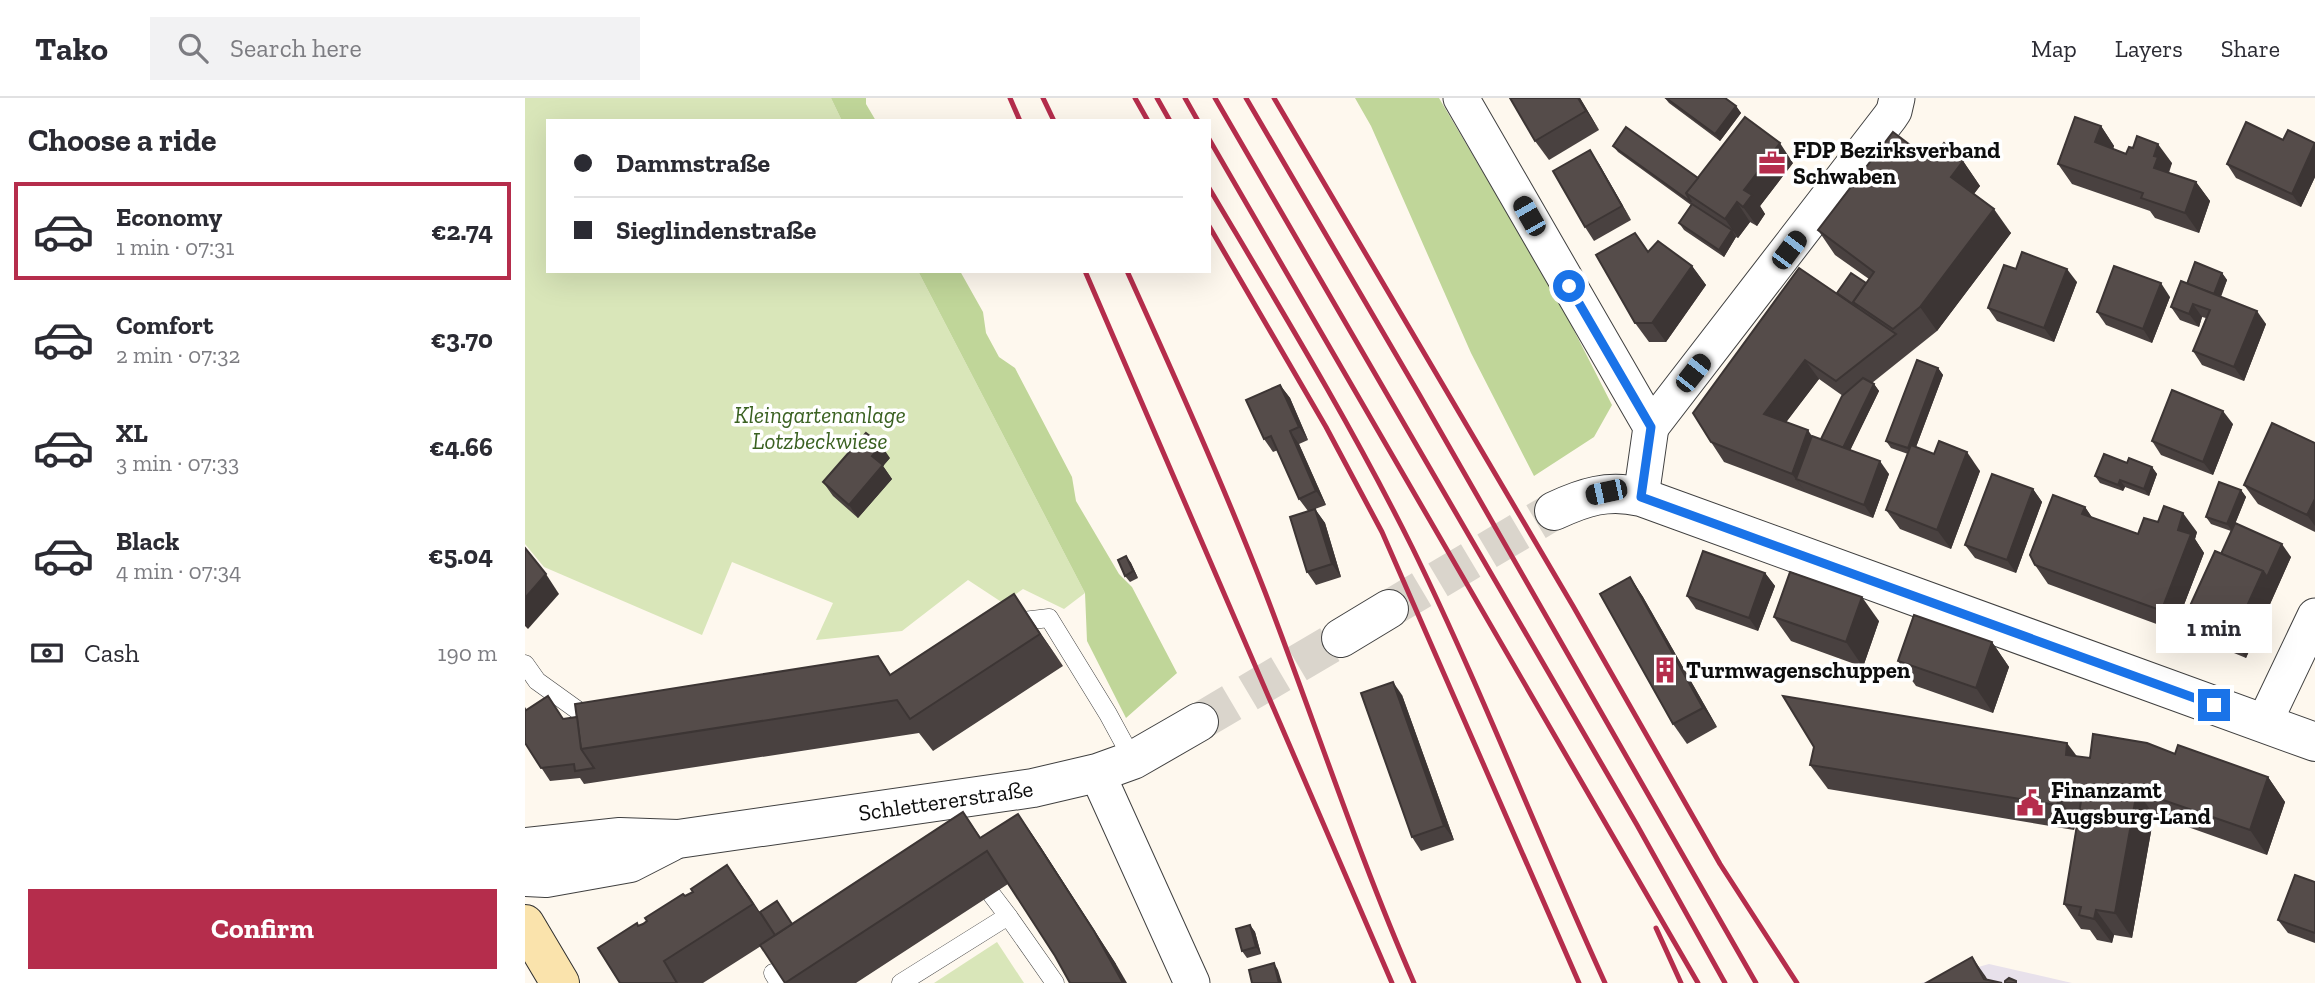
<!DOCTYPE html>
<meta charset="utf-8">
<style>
:root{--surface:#fff;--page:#f2f2f3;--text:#2b2b33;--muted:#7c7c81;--line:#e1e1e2;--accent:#b52d4c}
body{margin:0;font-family:"Zilla Slab",serif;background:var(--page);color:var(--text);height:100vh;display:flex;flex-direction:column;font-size:26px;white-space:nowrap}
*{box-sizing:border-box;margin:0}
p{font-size:23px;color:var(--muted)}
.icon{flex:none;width:38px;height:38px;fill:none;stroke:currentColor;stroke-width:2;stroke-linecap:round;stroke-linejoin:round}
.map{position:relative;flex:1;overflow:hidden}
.side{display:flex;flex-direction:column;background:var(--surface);width:525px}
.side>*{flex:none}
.guide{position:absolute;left:21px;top:21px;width:665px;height:154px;border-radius:0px;box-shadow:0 7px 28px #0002;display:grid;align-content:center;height:154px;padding:0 28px;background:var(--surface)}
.end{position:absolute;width:32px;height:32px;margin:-16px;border:9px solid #1a73e8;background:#fff;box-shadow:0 0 0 4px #fff}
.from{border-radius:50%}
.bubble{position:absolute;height:49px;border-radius:0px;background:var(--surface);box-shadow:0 7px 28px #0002;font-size:23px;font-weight:800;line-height:49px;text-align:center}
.car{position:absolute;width:21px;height:42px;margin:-21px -10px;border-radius:9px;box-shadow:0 0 5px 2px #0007;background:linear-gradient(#222 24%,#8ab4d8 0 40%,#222 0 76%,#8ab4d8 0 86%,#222 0)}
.guide b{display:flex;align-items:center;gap:24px;height:66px;font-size:26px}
.guide b+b{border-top:2px solid var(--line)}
.guide i{width:18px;height:18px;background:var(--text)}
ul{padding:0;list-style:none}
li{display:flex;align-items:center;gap:21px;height:98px;margin:0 14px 10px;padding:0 14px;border:4px solid transparent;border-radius:0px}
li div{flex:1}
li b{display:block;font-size:26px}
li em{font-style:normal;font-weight:800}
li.active{border-color:var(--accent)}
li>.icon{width:63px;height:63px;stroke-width:1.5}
h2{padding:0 28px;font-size:32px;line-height:84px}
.pay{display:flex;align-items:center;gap:18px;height:77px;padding:0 28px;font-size:26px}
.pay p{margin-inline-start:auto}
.action{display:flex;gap:14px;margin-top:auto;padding:14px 28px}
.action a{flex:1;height:80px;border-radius:0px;background:var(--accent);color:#fff;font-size:28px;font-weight:800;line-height:80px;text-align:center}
header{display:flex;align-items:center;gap:42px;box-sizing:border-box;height:98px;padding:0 35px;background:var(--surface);border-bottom:2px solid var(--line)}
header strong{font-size:33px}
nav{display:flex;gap:38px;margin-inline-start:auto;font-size:24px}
.search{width:490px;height:63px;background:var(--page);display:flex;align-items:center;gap:18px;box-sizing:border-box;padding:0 24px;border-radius:0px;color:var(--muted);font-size:26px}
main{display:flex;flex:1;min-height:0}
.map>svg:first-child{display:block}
.industrial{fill:#e8e1eb}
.green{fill:#d9e6b9}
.forest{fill:#c0d699}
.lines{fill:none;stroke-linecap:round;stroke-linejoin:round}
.tertiary-tunnel{stroke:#dad5cc;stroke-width:38;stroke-dasharray:38 19;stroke-linecap:butt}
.service-casing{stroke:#404040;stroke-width:19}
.minor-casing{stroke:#404040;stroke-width:37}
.tertiary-casing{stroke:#404040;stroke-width:40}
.secondary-casing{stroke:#2f2f2f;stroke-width:40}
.service{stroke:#fff;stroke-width:18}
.minor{stroke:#fff;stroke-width:35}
.tertiary{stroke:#fff;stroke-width:38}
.secondary{stroke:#fae3ac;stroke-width:38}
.rail{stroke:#b52d4c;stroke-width:5}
.wall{fill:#494140;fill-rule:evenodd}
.shaded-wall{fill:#3c3534}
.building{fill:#554c4a;stroke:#3c3534;stroke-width:2}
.route{stroke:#1a73e8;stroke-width:9}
.labels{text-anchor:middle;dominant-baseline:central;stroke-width:7;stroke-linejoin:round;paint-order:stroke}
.poi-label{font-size:23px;font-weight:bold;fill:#0d0d0d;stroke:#fff;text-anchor:start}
.park-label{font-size:23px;font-style:italic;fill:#3a6121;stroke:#fff}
.street-label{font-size:23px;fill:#0d0d0d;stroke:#fff}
</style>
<header>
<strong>Tako</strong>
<div class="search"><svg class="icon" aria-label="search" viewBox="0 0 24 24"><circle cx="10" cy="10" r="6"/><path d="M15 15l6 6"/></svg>Search here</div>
<nav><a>Map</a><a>Layers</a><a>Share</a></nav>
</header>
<main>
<section class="side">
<h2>Choose a ride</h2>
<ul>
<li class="active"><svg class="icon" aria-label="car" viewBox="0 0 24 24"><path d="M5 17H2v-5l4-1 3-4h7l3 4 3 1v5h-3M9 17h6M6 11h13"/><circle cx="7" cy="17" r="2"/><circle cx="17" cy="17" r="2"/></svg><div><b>Economy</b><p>1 min · 07:31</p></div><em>€2.74</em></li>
<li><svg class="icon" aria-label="car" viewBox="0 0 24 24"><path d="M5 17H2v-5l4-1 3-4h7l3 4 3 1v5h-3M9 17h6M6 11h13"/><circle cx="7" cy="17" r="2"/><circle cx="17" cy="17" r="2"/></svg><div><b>Comfort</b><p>2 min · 07:32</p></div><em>€3.70</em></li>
<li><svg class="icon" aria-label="car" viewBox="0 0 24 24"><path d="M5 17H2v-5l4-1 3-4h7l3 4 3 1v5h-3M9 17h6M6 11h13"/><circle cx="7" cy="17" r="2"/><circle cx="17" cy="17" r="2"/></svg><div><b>XL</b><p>3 min · 07:33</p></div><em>€4.66</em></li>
<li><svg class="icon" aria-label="car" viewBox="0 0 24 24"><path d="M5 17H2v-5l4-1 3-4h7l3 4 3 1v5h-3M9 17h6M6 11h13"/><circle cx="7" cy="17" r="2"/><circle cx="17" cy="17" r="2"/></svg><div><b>Black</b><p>4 min · 07:34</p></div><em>€5.04</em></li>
</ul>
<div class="pay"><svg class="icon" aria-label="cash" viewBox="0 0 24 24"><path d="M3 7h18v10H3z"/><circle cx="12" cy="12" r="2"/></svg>Cash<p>190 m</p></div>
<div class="action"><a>Confirm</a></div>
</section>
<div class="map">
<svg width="1790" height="885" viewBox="0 0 1790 885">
<rect width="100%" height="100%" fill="#fef8ee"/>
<!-- industrial -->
<polygon class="industrial" points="1464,866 1547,885 1396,885"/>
<!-- green -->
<g class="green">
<polygon points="0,0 306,0 317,23 23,23 23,173 393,173 560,495 539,511 498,491 478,505 443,482 377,533 291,542 308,505 207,464 177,537 19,469 0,446"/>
<polygon points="472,844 499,885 409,885"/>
</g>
<!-- forest -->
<g class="forest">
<polygon points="306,0 341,0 341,6 351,23 317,23"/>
<polygon points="830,0 914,0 1033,201 1087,307 1069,339 1009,378 946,255 846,28"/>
<polygon points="393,173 435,173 458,214 461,235 474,259 490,270 547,379 551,403 594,476 607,489 652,575 601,620 562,543 560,495"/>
</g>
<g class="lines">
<!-- tertiary-tunnel -->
<g class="tertiary-tunnel">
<polyline points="864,511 1029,413"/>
<polyline points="674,624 816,540"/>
</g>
<!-- service casing -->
<g class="service-casing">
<g id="service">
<polyline points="485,532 498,523 524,520 583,616 608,662"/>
<polyline points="0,566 12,583 69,624"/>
<polyline points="467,797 483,818"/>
<polyline points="248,875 254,885"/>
<polyline points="376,885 483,818 530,885"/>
</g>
</g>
<!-- minor casing -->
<g class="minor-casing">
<g id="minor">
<polyline points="936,0 1126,329 1116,399"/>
<polyline points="1126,329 1365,19 1369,13 1372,0"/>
<polyline points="1739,625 1790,518"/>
<polyline points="572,675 667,885"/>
</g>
</g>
<!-- tertiary casing -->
<g class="tertiary-casing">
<g id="tertiary">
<path d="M1029 413C1059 399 1083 391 1116 399L1790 644"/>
<polyline points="816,540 864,511"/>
<path id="s1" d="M0 749 95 739 153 741 508 690 572 675 608 662 674 624"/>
<polyline points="0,779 21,780 105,765 146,744"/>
</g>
</g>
<!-- secondary casing -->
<g class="secondary-casing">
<polyline id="secondary" points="0,826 35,885"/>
</g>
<!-- service -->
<use href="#service" class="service"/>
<!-- minor -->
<use href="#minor" class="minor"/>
<!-- tertiary -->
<use href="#tertiary" class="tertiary"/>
<!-- secondary -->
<use href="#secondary" class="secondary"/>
<!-- rail -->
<g class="rail">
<polyline points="485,0 495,23"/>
<polyline points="518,0 529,23"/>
<polyline points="610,0 623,23"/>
<polyline points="632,0 645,23"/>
<polyline points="660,0 673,23"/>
<polyline points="690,0 1112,727 1200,885"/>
<polyline points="721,0 894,296 1231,885"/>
<polyline points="749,0 1048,508 1195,766 1272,885"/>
<polyline points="684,41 1173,885"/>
<path d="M684 90C754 208 826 326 887 449 957 592 1014 741 1080 885"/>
<polyline points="684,128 801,329 857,434 1054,885"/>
<polyline points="560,173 867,885"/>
<path d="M602 173C650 279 698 386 740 494 790 624 833 757 889 885"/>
<polyline points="1131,830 1156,885"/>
</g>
</g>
<!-- wall -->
<g class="wall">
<polygon points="1055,0 1074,32 1024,62 1010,43"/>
<polygon points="1140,0 1200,0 1211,8 1216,15 1195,43 1144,5"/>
<polygon points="1576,28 1589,48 1588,51 1601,56 1647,65 1644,75 1671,84 1685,103 1674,135 1630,120 1625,113 1547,86 1533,66"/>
<polygon points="1758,42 1790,45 1790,79 1776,109 1711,80 1702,66"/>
<polygon points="1088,48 1173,80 1268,65 1235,108 1240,116 1232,128 1225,124 1213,140 1211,139 1199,159 1159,132 1154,125 1166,107 1093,54"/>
<path d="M1405 62 1438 63 1455 88 1449 96 1486 135 1412 233 1347 285 1349 286 1354 293 1325 352 1364 376 1348 420 1199 364 1186 344 1312 195 1341 185 1344 181 1310 157 1293 132ZM1294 281 1318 298 1296 341 1287 338 1261 324Z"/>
<polygon points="1074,66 1106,122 1069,143 1060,129"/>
<polygon points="1123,154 1167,168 1181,187 1141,244 1124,244 1110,225"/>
<polygon points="1491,171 1552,184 1529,244 1472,223 1463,210"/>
<polygon points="1697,175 1702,182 1696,199 1741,226 1719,283 1677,267 1668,253 1681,220 1677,219 1674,229 1655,222 1646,209"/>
<polygon points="1645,199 1627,245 1581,227 1572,214"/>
<polygon points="1413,270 1418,277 1391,349 1455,373 1426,451 1375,431 1361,412 1383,356 1366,350 1361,343"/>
<polygon points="755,287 765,300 783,342 774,346 801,407 790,411 800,425 816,479 791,487 782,474 783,413 774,401 753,352 748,354 739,341"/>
<polygon points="1708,326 1688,377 1636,357 1627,343"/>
<polygon points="1790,345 1790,434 1733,406 1719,387"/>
<polygon points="365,360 358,368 367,381 333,420 308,398 298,384"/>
<polygon points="1602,365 1627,369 1632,376 1624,398 1600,389 1598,393 1575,385 1570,378"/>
<polygon points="1508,391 1517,404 1491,475 1450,460 1440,447"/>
<polygon points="1716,392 1721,399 1710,426 1766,459 1721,560 1673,540 1659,521 1696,456 1706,433 1686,426 1681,419"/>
<polygon points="1560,409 1567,420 1613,436 1672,434 1670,441 1679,455 1650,530 1645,531 1523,486 1510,467"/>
<polygon points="601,458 606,465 613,480 605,484 600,478"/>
<polygon points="1240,475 1250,488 1233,533 1171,511 1162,498"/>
<polygon points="1105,479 1118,499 1192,629 1162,646 1148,626"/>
<polygon points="489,496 538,568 408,653 394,635 59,686 55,680 25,683 0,645 0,609 2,612 39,621 52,619 353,558 366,577"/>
<polygon points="1249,519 1354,523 1338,569 1266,543"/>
<polygon points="1467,544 1484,569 1468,615 1391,588 1373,563"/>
<polygon points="877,597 929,742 896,753 887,739"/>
<polygon points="1650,656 1743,679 1760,704 1742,757 1629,717 1607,840 1589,837 1587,845 1572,842 1565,832 1556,831 1539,806 1552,724 1551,724 1549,732 1303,691 1285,667 1552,658 1565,660"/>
<polygon points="438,714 456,740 493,716 515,748 591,866 530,858 483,786 331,885 260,885 236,848 178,885 95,885 112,825 114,828 168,794 202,767 242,825 267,826"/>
<polygon points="1790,784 1790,845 1763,835 1753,822"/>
<polygon points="725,827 730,834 736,856 722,860 717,853"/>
</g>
<!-- shaded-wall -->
<g class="shaded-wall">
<polygon points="1053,0 1055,0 1074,32 1061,13"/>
<polygon points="1211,8 1216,15 1195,43 1190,36"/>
<polygon points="1576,28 1589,48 1583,64 1570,44"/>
<polygon points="1255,45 1268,65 1235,108 1240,116 1232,128 1218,109 1219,92"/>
<polygon points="1633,46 1647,65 1643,74 1647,78 1629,70 1629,58"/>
<polygon points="1790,46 1790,79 1776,109 1767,96"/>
<polygon points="1065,52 1074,66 1106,122 1097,108"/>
<polygon points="1438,63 1455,88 1443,103 1426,79"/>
<polygon points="1671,84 1685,103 1674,135 1660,115"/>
<polygon points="1212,104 1225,124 1213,140 1200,121"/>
<polygon points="1469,111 1486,135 1412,233 1395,209"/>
<polygon points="1207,132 1211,139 1199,159 1194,152"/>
<polygon points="1167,168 1181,187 1141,244 1127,225"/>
<polygon points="1542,171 1552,184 1529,244 1519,230"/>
<polygon points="1697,175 1702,182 1692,207 1688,200"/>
<polygon points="1636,185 1645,199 1627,245 1618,231"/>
<polygon points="1668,206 1677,219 1674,229 1664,216"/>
<polygon points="1732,213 1741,226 1719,283 1709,269"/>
<polygon points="1280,262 1294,281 1253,335 1239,316"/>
<polygon points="1413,270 1418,277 1388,357 1383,350"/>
<polygon points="1349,286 1354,293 1322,359 1317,352"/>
<polygon points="755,287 765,300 783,342 774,329"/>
<polygon points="1698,313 1708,326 1688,377 1678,364"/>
<polygon points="1283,332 1296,352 1271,381 1281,395 1267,376"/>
<polygon points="765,333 774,346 801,407 791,393"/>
<polygon points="356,347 365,360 358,368 367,381 333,420 324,407 347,358"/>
<polygon points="1442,354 1455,373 1426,451 1412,432"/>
<polygon points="1355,363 1364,376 1348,420 1339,407"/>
<polygon points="1627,369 1632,376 1624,398 1619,391"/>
<polygon points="1595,382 1600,389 1598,393 1593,387"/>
<polygon points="1508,391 1517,404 1491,475 1482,462"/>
<polygon points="1716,392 1721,399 1707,433 1702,426"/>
<polygon points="1790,401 1790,428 1782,417"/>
<polygon points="1560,409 1573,428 1557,416"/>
<polygon points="790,411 800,425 816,479 807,466"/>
<polygon points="1658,415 1672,434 1670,441 1679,455 1650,530 1637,511 1653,432"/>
<polygon points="1757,446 1766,459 1721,560 1707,541 1738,473"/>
<polygon points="601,458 606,465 613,480 608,473"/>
<polygon points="1240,475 1250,488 1233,533 1224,520"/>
<polygon points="21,476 34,496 3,531 0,528 0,500"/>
<polygon points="1105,479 1118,499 1192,629 1178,610"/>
<polygon points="489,496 511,529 538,568 515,536"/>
<polygon points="1337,499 1354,523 1338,569 1321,544"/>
<polygon points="1467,544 1484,569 1468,615 1451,590"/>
<polygon points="868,584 877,597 929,742 919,728"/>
<polygon points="1542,645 1560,669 1541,657"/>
<polygon points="1743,679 1760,704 1742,757 1725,732"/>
<polygon points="1612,693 1629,717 1607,840 1590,815"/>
<polygon points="1534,700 1551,724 1549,732 1532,707"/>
<polygon points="493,716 515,748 591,866 602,885 598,885"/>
<polygon points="202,767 225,799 251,839 228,806"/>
<polygon points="1571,812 1589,837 1587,845 1569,821"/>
<polygon points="725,827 730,834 736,856 731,849"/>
<polygon points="1447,859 1461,879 1464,885 1462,885"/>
<polygon points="749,865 753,872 757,885 754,885"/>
</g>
<!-- building -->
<g class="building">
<polygon points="985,0 1053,0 1061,13 1010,43"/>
<polygon points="1141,0 1200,0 1211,8 1190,36"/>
<polygon points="1220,19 1255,45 1219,92 1227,97 1218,109 1212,104 1200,121 1161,95"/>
<polygon points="1550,19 1576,28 1570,44 1601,56 1604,49 1608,50 1612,38 1633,46 1629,58 1633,59 1629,70 1671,84 1660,115 1616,100 1618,95 1533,66"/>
<polygon points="1721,24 1758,42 1763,32 1790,45 1767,96 1702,66"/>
<polygon points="1101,29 1173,80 1161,95 1166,104 1088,48"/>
<polygon points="1368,34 1405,62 1419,45 1438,63 1426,79 1469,111 1395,209 1368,231 1328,204 1349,174 1293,132"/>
<polygon points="1065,52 1097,108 1060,129 1028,73"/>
<polygon points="1167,106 1207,132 1194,152 1154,125"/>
<polygon points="1110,135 1123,154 1133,143 1167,168 1127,225 1110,225 1071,157"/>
<polygon points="1497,154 1542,171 1519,230 1463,210 1479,167 1491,171"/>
<polygon points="1670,164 1697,175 1689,196 1662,186"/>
<polygon points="1589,168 1636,185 1618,231 1572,214"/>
<polygon points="1274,170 1371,236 1311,283 1280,262 1239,316 1283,332 1267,376 1186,344 1168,315"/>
<polygon points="1326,175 1341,185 1328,204 1332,209 1312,195"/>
<polygon points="1656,183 1732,213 1709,269 1668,253 1685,212 1668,206 1664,216 1646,209"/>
<polygon points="1392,262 1413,270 1383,350 1361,343"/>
<polygon points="1338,280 1349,286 1318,350 1296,341 1317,298"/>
<polygon points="755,287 774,329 765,333 791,393 774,401 746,338 739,341 721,302"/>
<polygon points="1647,292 1698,313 1678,364 1627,343"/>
<polygon points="1747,325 1790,345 1790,401 1782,417 1719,387"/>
<polygon points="341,335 356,347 347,358 358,367 324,407 298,384"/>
<polygon points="1287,338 1355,363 1339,407 1271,381"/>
<polygon points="1414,343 1442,354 1412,432 1361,412 1386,347 1409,356"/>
<polygon points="1579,356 1602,365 1604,360 1627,369 1619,391 1595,382 1593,387 1570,378"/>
<polygon points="1467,376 1508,391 1482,462 1440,447"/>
<polygon points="1694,384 1716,392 1702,426 1681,419"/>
<polygon points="1528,397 1560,409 1557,416 1613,436 1619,420 1633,424 1639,408 1658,415 1653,432 1666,436 1637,511 1632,511 1510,467 1505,457"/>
<polygon points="790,411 807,466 782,474 765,419"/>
<polygon points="1710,425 1757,446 1742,479 1738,473 1696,456"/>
<polygon points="0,450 21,476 0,500"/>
<polygon points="1178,453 1240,475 1224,520 1162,498"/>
<polygon points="1690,453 1738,473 1707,541 1659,521"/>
<polygon points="601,458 608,473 600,478 593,462"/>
<polygon points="1265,474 1337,499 1321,544 1249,519"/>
<polygon points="1105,479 1178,610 1148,626 1075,496"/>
<polygon points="489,496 515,536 385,621 372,602 56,651 50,606 353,558 365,577"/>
<polygon points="1389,517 1467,544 1451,590 1373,563"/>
<polygon points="868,584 919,728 887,739 836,595"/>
<polygon points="23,598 38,621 52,619 56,651 69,670 50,673 49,666 16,670 0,645 0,613"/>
<polygon points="1258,598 1542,645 1541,657 1565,660 1568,636 1622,645 1650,656 1653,647 1743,679 1725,732 1612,693 1590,815 1571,812 1569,821 1554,817 1556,809 1539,806 1556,703 1534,700 1532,707 1285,667 1289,649"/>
<polygon points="438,714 455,740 493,716 569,833 598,885 545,885 530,858 462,753 260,885 235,847"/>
<polygon points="202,767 228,806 139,863 152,885 95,885 73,850 112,825 113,828 118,826 122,823 120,820 158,796 160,798 168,794 166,791"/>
<polygon points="1770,777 1790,784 1790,835 1753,822"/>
<polygon points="252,803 267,826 250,837 235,814"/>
<polygon points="725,827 731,849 717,853 711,831"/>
<polygon points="1447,859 1459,881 1477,885 1401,885"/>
<polygon points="749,865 754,885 727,885 724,872"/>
<polygon points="1484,880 1491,883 1491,885 1480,885 1480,883"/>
</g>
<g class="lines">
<!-- route -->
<polyline class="route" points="1044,188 1126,329 1116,399 1689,607"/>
</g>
<!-- icons -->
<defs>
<g id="office-bare" transform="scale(2.1)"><path d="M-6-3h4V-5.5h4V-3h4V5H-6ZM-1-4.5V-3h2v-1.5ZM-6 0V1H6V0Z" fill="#b52d4c" stroke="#fff" stroke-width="2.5" paint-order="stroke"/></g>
<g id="building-bare" transform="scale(2.1)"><path d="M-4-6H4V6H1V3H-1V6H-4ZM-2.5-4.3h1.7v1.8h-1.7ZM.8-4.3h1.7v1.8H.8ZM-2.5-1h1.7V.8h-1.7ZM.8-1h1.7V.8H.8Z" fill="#b52d4c" stroke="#fff" stroke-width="2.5" paint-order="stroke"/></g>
<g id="civic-bare" transform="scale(2.1)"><path d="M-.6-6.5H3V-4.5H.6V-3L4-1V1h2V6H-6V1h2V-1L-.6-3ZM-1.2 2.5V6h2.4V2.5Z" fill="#b52d4c" stroke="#fff" stroke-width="2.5" paint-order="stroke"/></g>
</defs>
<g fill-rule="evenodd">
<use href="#office-bare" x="1247" y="65"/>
<use href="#building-bare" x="1140" y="572"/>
<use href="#civic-bare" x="1505" y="705"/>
</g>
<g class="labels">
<!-- poi labels -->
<g class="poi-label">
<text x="1268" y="52">FDP Bezirksverband<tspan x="1268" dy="26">Schwaben</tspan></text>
<text x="1161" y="572">Turmwagenschuppen</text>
<text x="1526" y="692">Finanzamt<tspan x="1526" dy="26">Augsburg-Land</tspan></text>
</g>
<!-- park labels -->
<g class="park-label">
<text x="295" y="317">Kleingartenanlage<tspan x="295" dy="26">Lotzbeckwiese</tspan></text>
</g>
<!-- street labels -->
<g class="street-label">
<text stroke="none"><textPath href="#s1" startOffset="424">Schlettererstraße</textPath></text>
</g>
</g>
</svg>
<i class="end from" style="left:1044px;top:188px"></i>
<i class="end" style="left:1689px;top:607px"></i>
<div class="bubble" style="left:1631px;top:506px;width:116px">1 min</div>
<i class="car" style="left:1004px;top:118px;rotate:330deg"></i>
<i class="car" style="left:1264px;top:152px;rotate:37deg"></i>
<i class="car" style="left:1168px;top:275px;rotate:38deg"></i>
<i class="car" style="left:1081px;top:394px;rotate:258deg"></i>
<div class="guide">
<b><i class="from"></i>Dammstraße</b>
<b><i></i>Sieglindenstraße</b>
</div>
</div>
</main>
